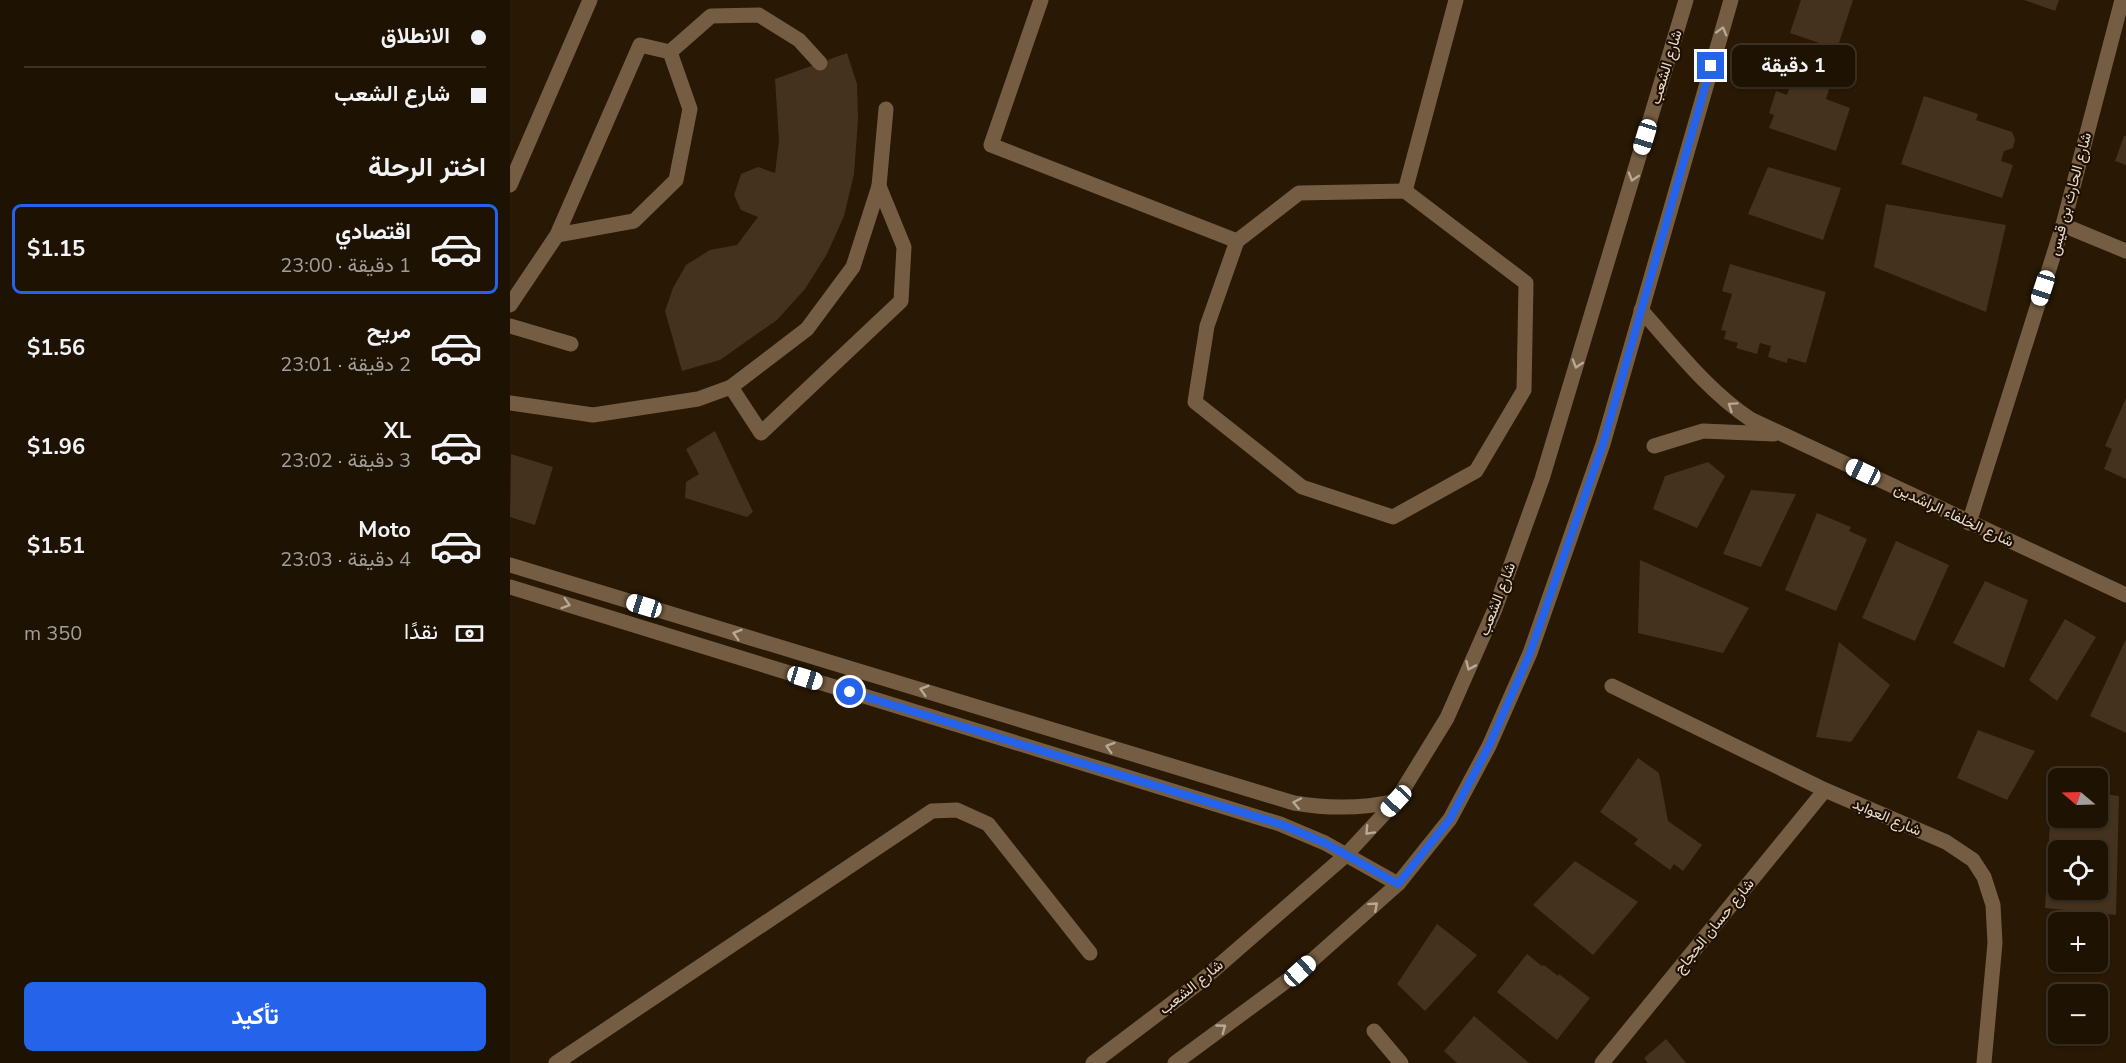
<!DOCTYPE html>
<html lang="ar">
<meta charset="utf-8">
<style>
:root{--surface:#1e1203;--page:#2b2012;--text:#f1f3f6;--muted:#a19e9a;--line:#3c3225;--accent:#2563eb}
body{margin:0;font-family:"Nunito Sans",Vazirmatn,sans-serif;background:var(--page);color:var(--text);direction:rtl;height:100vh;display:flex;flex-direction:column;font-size:22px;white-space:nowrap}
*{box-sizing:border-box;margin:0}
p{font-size:20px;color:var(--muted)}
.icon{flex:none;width:33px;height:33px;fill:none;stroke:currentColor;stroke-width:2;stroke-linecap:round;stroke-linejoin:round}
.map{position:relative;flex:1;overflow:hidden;direction:ltr}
.side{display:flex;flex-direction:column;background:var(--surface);width:510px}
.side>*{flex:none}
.guide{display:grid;align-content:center;height:132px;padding:0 24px;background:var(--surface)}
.needle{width:39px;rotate:289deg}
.controls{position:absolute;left:1538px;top:768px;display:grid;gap:12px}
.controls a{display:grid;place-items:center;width:60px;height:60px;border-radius:9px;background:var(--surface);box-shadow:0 2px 4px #0004,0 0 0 2px var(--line);font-size:30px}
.end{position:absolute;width:27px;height:27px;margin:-14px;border:8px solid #2563eb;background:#fff;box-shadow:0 0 0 3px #fff}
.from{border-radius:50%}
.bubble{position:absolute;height:42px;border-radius:9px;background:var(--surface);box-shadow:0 2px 4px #0004,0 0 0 2px var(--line);font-size:20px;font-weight:700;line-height:42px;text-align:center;direction:rtl}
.car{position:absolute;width:18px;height:36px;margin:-18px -9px;border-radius:8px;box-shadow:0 0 4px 2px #0007;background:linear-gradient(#fff 24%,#345 0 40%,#fff 0 76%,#345 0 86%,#fff 0)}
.guide b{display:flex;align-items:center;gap:21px;height:57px;font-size:22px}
.guide b+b{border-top:2px solid var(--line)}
.guide i{width:15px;height:15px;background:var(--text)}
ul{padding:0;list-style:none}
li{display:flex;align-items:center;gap:18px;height:90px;margin:0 12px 9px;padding:0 12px;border:3px solid transparent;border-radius:9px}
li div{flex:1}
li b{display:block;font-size:22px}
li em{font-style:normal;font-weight:700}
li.selected{border-color:var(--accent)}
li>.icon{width:54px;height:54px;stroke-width:1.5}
h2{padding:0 24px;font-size:27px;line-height:72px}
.pay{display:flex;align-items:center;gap:15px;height:66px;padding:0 24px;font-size:22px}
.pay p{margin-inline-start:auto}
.button{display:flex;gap:12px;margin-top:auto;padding:12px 24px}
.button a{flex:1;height:69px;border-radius:9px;background:var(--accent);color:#fff;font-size:24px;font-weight:700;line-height:69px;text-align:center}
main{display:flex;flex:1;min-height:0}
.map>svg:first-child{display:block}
.building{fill:#44321e;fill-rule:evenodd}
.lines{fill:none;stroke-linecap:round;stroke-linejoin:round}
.minor{stroke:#745d42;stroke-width:15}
.oneway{stroke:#b8a997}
.route{stroke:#2563eb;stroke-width:8}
.labels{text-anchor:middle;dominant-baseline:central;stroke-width:4.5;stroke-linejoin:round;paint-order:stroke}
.street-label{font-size:15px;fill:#e6dbcf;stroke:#1e0f00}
</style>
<main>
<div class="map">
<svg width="1616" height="1063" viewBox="0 0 1616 1063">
<rect width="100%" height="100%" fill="#281804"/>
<!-- building -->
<g class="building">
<polygon points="1291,0 1343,0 1327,49 1280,33"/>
<polygon points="1514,0 1549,0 1545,11"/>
<polygon points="337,53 347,84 348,120 344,174 334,216 317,254 295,289 267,320 210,360 172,371 155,311 163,288 176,265 200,250 227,245 248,217 231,210 224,195 231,174 248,167 265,173 269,141 265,79"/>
<polygon points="1284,74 1320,86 1316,99 1340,108 1326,151 1259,128 1264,115 1259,113 1266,91 1277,95"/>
<polygon points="1414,96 1468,114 1466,120 1502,132 1505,139 1503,148 1494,151 1491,161 1503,165 1492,198 1391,164"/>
<polygon points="1614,136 1616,136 1616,165 1605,161"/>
<polygon points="1258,167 1331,188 1313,240 1238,214"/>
<polygon points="1376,204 1496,225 1476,312 1364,267"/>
<polygon points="1220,264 1316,292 1296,363 1278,358 1277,363 1258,357 1261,346 1250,343 1247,354 1226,348 1228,343 1214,339 1216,331 1211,330 1222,294 1212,291"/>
<polygon points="1616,398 1616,479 1594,469 1602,449 1595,446"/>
<polygon points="205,431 243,512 237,517 175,498 176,482 189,474 176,449"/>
<polygon points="1,454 43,467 25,525 0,517"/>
<polygon points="1198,462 1215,476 1187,528 1143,509 1155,476"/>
<polygon points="1241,490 1286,494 1251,567 1213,554"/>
<polygon points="1307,513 1341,527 1339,531 1357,539 1326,611 1275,590"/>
<polygon points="1386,541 1439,565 1405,641 1352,618"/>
<polygon points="1130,560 1239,608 1213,653 1128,633"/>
<polygon points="1475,581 1518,600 1494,668 1443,643"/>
<polygon points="1555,619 1586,637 1547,701 1519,680"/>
<polygon points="1616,639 1616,733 1580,716"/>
<polygon points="1329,642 1380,685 1341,742 1306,737"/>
<polygon points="1468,730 1525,751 1497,800 1447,778"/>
<polygon points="1128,758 1149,773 1158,821 1192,845 1173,871 1164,864 1160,870 1124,844 1128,839 1090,812"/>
<path d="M1587 793 1609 796 1606 915 1535 908 1540 823 1548 818H1587ZM1548 850H1587V890H1548Z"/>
<polygon points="1065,861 1128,902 1083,955 1023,905"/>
<polygon points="927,924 967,955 915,1011 887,984"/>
<polygon points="1017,954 1032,966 1034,965 1048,976 1049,974 1080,998 1047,1040 987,992"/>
<polygon points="964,1016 1019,1063 947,1063 934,1051"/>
<polygon points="1156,1039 1176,1063 1138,1063 1134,1058"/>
</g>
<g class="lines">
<!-- minor -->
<g class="minor">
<polyline points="531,0 481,145 727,241"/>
<polyline points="160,52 201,16 249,15 289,40 310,63"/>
<polyline points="0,185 80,0"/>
<polygon points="895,191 1016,283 1014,390 966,471 883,517 792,487 685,402 697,326 727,241 789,193"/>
<polyline points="895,191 946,0"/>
<polyline points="1553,225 1616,251"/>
<polyline points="0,305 47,235 130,45 160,52 180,109 166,180 124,221 47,235"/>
<path d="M1131 310C1166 349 1196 389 1240 419L1616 595"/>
<polyline points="0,326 61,344"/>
<polyline points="221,387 251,433 391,301 394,247 369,186"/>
<polyline points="0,403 83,415 188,399 221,387 297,329 343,267 369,186 376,109"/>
<polyline points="1144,446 1193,431 1264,434"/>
<polyline points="1459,523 1553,225 1612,0"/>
<path d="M0 565 784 803C820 809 852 809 886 801"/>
<polyline points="0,587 770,824 815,843 888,884"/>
<polyline points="1102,686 1315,790 1436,842 1463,860 1474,877 1483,905 1485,943 1474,1063"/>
<polyline points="864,1031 891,1063"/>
<polyline points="46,1063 422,811 447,810 478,824 580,953"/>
<polyline points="583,1063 690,982 836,855 886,801 937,718 985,609 1032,479 1176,0"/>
<polyline points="665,1063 790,971 888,884 940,819 979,746 1020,653 1093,444 1221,0"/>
<polyline points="1092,1063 1315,790"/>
</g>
</g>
<!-- one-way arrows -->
<defs><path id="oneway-chevron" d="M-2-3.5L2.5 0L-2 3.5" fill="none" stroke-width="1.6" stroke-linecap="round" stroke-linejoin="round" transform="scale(1.5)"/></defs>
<g class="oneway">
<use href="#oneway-chevron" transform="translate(1212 31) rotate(-74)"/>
<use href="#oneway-chevron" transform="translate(1123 177) rotate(107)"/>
<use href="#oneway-chevron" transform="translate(1067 364) rotate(107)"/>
<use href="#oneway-chevron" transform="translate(1222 406) rotate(-146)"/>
<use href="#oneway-chevron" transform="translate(56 604) rotate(17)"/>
<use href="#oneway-chevron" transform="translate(227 634) rotate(-163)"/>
<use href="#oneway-chevron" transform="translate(960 666) rotate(114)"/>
<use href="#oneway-chevron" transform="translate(414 690) rotate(-163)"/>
<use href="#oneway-chevron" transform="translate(600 747) rotate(-163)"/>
<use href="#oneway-chevron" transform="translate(787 803) rotate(-168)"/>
<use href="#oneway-chevron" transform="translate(859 831) rotate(133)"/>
<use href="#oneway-chevron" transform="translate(864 906) rotate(-42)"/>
<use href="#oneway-chevron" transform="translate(712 1028) rotate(-36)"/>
</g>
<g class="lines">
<!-- route -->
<polyline class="route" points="340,692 770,824 815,843 888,884 940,819 979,746 1020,653 1093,444 1201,66"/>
</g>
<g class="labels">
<!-- street labels -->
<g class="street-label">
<text transform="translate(1156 67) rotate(-73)">شارع الشعب</text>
<text transform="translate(1560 194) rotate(-75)">شارع الحارث بن قيس</text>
<text transform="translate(1444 515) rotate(25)">شارع الخلفاء الراشدين</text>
<text transform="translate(987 599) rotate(-69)">شارع الشعب</text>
<text transform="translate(1377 817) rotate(23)">شارع العوابد</text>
<text transform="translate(1204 926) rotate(-51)">شارع حسان الحجاج</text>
<text transform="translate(681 987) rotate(-39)">شارع الشعب</text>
</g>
</g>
</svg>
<div class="controls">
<a><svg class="needle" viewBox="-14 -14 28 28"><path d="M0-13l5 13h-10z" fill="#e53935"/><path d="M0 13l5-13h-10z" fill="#a19e9a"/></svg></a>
<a><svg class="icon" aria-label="locate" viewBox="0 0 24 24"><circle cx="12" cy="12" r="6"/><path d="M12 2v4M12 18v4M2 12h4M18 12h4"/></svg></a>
<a>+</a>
<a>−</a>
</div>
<i class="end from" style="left:340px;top:692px"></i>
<i class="end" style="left:1201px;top:66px"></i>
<div class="bubble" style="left:1222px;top:45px;width:123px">1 دقيقة</div>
<i class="car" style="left:1135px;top:137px;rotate:197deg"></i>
<i class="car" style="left:1533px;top:288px;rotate:198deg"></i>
<i class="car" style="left:1353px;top:472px;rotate:295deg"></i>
<i class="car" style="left:134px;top:606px;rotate:287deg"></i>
<i class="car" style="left:295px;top:678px;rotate:107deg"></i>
<i class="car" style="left:886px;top:801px;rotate:223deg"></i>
<i class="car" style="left:790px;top:971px;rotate:48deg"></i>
</div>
<section class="side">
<div class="guide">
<b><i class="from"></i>الانطلاق</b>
<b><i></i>شارع الشعب</b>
</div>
<h2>اختر الرحلة</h2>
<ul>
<li class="selected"><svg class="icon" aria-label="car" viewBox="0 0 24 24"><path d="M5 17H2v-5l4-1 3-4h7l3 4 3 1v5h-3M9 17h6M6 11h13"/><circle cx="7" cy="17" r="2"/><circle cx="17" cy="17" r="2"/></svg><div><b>اقتصادي</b><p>1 دقيقة · 23:00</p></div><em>$1.15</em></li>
<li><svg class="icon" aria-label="car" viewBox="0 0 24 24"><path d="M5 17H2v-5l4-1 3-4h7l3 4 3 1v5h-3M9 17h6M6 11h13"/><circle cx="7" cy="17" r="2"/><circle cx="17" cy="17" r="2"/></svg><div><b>مريح</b><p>2 دقيقة · 23:01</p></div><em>$1.56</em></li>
<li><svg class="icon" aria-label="car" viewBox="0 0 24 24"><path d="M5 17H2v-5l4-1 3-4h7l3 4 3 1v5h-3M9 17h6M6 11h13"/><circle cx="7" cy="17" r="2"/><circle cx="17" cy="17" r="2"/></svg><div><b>XL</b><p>3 دقيقة · 23:02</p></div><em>$1.96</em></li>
<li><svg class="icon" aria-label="car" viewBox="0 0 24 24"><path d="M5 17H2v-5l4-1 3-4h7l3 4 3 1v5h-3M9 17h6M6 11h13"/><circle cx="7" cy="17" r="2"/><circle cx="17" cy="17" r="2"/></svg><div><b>Moto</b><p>4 دقيقة · 23:03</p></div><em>$1.51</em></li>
</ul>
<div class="pay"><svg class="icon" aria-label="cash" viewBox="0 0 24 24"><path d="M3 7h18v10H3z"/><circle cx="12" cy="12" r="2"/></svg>نقدًا<p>350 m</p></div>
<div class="button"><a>تأكيد</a></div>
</section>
</main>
